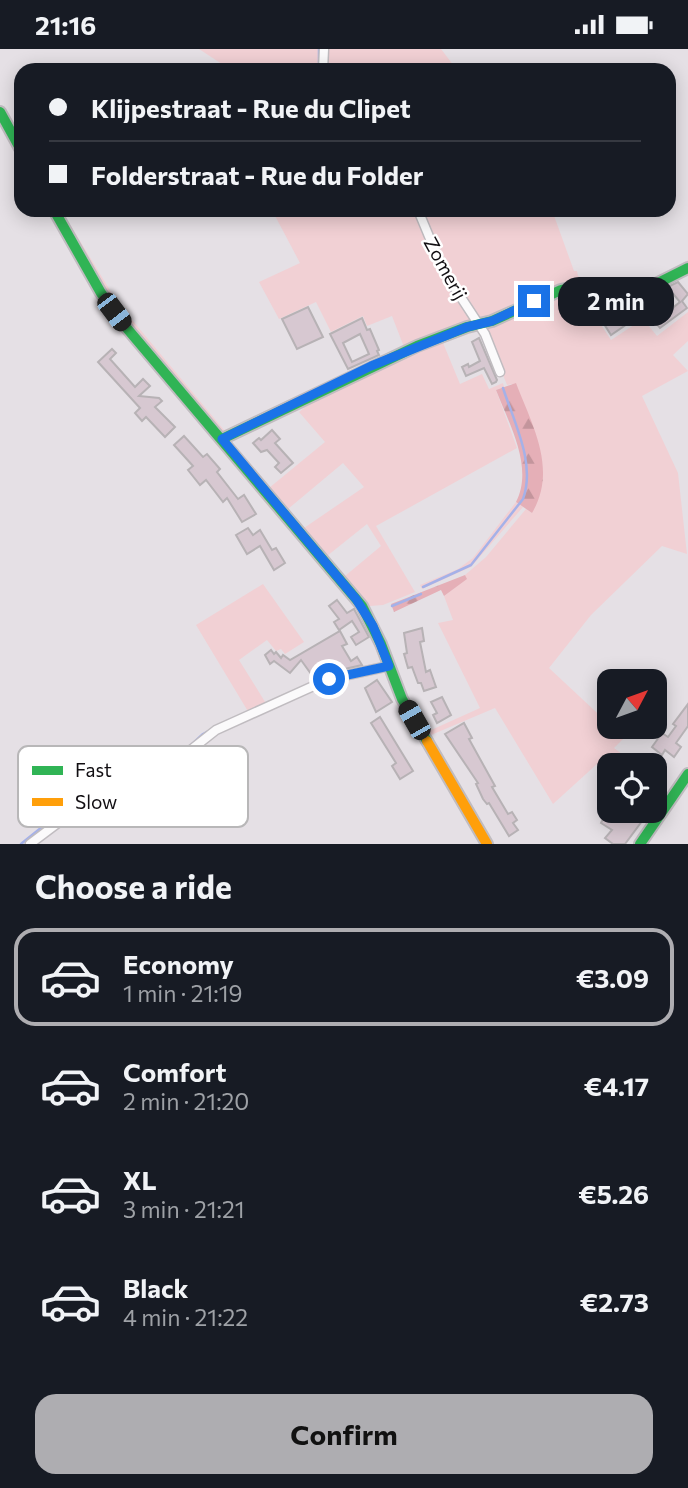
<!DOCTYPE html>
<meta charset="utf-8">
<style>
:root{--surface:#171b24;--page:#20242c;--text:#f1f3f6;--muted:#9ea1a6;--line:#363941;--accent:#aeadb1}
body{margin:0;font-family:Commissioner,sans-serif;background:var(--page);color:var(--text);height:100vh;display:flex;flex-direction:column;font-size:26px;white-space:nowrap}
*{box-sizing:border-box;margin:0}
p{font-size:23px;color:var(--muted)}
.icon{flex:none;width:38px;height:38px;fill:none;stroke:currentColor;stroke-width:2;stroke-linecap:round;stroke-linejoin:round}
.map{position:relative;height:795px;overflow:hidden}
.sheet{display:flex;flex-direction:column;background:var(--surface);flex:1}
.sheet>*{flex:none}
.guide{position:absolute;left:14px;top:14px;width:662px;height:154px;border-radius:21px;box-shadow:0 4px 18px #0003;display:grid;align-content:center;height:154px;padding:0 35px;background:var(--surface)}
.needle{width:46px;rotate:49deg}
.tools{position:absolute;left:597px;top:620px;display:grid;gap:14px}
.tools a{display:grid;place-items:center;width:70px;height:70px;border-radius:14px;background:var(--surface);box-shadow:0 4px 18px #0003;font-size:35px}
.end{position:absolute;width:32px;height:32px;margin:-16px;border:9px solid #1a73e8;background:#fff;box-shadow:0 0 0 4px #fff}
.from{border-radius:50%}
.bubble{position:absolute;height:49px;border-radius:21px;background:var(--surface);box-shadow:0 4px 18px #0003;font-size:23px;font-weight:700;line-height:49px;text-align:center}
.car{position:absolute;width:21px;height:42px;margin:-21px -10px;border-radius:9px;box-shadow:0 0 5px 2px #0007;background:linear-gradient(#222 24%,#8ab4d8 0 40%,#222 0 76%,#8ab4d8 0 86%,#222 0)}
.guide b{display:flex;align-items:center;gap:24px;height:66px;font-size:26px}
.guide b+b{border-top:2px solid var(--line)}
.guide i{width:18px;height:18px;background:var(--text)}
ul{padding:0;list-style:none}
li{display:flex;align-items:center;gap:21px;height:98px;margin:0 14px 10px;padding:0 21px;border:4px solid transparent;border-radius:21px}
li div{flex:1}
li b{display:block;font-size:26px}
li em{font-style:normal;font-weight:700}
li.selected{border-color:var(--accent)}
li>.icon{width:63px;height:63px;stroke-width:1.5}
h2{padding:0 35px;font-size:32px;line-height:84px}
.cta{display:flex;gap:14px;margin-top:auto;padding:14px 35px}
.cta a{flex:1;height:80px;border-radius:21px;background:var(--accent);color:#111;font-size:28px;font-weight:700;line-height:80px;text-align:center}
.status{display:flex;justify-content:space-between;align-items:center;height:49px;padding:0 35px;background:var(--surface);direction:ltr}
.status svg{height:19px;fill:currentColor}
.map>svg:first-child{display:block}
.green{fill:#f1d0d4}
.forest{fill:url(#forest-firs)}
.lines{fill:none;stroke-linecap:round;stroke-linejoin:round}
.stream{stroke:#a5b1e8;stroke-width:2.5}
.building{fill:#d7c8d1;stroke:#b7b2b5;stroke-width:2;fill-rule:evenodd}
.street-casing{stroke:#c0bcc0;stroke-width:11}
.fast-casing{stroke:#c0bcc0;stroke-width:14}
.slow-casing{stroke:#c0bcc0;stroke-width:14}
.street{stroke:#fbfafb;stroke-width:8}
.fast{stroke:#30b455;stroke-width:10}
.slow{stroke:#ff9f0a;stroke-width:10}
.route{stroke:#1a73e8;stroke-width:9}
.labels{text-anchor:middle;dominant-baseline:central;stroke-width:5;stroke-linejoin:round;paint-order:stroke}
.street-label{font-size:19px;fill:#110e12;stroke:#fff}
.key{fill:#fff;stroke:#b8b7b8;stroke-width:2}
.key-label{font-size:19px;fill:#110e12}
</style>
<div class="status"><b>21:16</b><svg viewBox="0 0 49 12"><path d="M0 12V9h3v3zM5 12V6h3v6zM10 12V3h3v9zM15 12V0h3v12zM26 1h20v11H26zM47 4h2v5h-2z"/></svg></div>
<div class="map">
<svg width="688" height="795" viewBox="0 0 688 795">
<defs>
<pattern id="forest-firs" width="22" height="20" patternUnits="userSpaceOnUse" patternTransform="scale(1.75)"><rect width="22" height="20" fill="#e5afb7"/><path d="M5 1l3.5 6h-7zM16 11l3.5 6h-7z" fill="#c3959c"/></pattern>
</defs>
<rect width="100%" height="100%" fill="#e5e0e5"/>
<!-- green -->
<g class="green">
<polygon points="199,0 318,0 318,21 231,21"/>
<polygon points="326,0 441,0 457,21 325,21"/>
<polygon points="272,161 417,161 472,272 404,298 392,267 367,277 363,267 331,283 316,253 279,270 259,233 300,214"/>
<path d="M420 161H552L574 222H577L578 227C595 236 625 242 643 235 659 230 674 219 688 211V217L643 240 592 236 485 272 479 269 450 230Z"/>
<polygon points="67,172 68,172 117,253 224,381 231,379 305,346 227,383 222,383 126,269 96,225"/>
<polygon points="571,240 597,241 596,244 605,258 594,265 611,291 643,270 657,287 688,263 688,292 673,306 688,322 642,347 678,424 687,505 662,497 591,566 549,619 609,675 609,677 624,689 614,699 637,716 609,716 609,723 597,715 553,755 495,659 431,686 429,682 480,659 438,574 453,571 444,547 466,530 465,526 486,508 526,460 532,464 512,335 507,336 484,279"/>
<polygon points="441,289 460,335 482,325 489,340 503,334 504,338 496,341 517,399 376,477 415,543 383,556 370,557 345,527 381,497 367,475 327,507 304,479 364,438 343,414 288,460 269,439 325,393 299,363 304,359 299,352"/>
<polygon points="516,453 523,458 471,518 422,540 420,536 458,520 473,509"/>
<polygon points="263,535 304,593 285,605 281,600 276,602 267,591 239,611 267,656 249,664 196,576"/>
</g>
<!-- forest -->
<g class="forest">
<path d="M516 334C532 376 558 420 532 464L516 453C534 418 509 375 496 341Z"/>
<polygon points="465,526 467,530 444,547 441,541 394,563 391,555"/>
</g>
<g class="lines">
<!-- stream -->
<g class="stream">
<polyline points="319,18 319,0"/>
<polyline points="445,232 455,247"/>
<path d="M423 538 471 516 523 450C536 415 514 373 503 339"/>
<polyline points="392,557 421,545"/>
<polyline points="189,698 203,685 229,671"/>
<polyline points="162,715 175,709"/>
<path d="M21 795C54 768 91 737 132 724"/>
</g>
</g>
<!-- building -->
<g class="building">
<path d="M678 233 688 245 682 252 687 259 660 279 638 252ZM670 241 680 253 661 268 648 253Z"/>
<polygon points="617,254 630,273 611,286 599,267"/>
<polygon points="308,258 323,288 297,300 282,270"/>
<path d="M362 269 367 281 370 280 379 301 377 302 379 306 348 320 330 285ZM360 285 369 305 352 313 343 294Z"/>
<polygon points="479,289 497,331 496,333 492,335 484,319 466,327 462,318 468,315 469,318 480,312 472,293"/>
<polygon points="112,300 116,304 110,310 135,338 143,330 150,337 139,347 159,349 162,352 155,358 175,378 165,388 146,368 142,372 135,364 140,359 98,313"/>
<polygon points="272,381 280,390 275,394 293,414 281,424 275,418 279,414 267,401 261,403 253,394 259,389 261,391"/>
<polygon points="184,387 203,408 207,405 220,420 217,423 238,450 244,446 256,465 242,473 227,449 223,453 206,431 200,436 188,421 193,417 174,396"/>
<polygon points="248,479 253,486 260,481 272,501 276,499 285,514 274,521 260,497 247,505 236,486"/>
<polygon points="337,551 347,564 354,560 369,588 356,596 351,588 359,583 352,572 339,581 334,573 339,570 329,557"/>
<polygon points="422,579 424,592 420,593 426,623 430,621 436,638 424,642 421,634 418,634 412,618 408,619 404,605 407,604 404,584"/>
<polygon points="340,582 347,595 342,597 351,612 357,608 362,616 327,624 314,629 301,611 290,624 274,612 270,615 265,606 271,601 274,605 276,603 281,609 283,606 290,611"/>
<polygon points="377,631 392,653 376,663 365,639"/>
<polygon points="442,648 451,666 437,674 433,666 437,664 431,653"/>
<polygon points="688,655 688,677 676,694 681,698 674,708 665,701 662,706 652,698 662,684 668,688 676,677 673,675"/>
<polygon points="380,668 413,722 400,730 392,717 396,714 371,674"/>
<polygon points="464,674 472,689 469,690 495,737 492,738 508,765 512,763 517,771 513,774 518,781 509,787 489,754 487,755 483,750 476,735 478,734 445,685"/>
<polygon points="606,761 643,761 648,764 625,795 613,795 605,789 612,781 601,774 603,770 601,768"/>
</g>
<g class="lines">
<!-- street casing -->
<g class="street-casing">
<g id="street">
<polyline points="323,21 324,0"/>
<polyline points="418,161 443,221 485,285 500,323"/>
<polyline points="30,795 95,746 133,728 173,715 216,681 329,630 389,617"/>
</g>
</g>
<!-- fast casing -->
<g class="fast-casing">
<g id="fast">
<polyline points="0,63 21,101"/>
<polyline points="54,161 101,244 125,277 362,557 381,595 402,650 427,692"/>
<polyline points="222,390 417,297 467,278 492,272 561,241 578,237 638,244 688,219"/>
<polyline points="640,795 688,725"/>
</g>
</g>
<!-- slow casing -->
<g class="slow-casing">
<polyline id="slow" points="427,692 487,795"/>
</g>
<!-- street -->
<use href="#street" class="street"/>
<!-- fast -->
<use href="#fast" class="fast"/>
<!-- slow -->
<use href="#slow" class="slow"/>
</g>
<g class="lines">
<!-- route -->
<polyline class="route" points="329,630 389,617 373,577 356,550 222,390 371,317 467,278 492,272 534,252"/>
</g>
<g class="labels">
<!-- street labels -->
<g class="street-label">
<text transform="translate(446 219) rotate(61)">Zomerij</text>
</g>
</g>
<!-- legend -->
<rect x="18" y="697" width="230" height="81" rx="10" class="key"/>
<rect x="32" y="717" width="31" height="9" fill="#30b455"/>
<rect x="32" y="749" width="31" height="8" fill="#ff9f0a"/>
<g class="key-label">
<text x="75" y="728">Fast</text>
<text x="75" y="760">Slow</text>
</g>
</svg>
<div class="tools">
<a><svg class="needle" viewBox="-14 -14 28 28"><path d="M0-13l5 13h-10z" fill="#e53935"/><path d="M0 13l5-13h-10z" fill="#9ea1a6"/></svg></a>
<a><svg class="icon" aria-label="locate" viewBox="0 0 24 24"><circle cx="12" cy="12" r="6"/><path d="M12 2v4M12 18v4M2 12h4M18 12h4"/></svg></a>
</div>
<i class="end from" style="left:329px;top:630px"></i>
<i class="end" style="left:534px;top:252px"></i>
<div class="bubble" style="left:558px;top:228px;width:116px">2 min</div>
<i class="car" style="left:114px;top:263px;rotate:143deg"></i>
<i class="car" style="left:414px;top:671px;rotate:330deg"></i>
<div class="guide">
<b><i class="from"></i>Klijpestraat - Rue du Clipet</b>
<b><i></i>Folderstraat - Rue du Folder</b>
</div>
</div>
<section class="sheet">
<h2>Choose a ride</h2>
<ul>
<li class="selected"><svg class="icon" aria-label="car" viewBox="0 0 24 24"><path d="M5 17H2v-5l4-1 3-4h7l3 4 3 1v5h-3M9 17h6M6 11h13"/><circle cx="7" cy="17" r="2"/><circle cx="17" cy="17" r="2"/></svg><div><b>Economy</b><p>1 min · 21:19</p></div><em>€3.09</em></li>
<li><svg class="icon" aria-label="car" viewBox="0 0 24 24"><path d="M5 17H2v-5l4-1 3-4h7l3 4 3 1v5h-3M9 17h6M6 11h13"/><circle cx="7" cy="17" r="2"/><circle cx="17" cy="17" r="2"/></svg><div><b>Comfort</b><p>2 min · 21:20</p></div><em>€4.17</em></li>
<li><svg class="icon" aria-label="car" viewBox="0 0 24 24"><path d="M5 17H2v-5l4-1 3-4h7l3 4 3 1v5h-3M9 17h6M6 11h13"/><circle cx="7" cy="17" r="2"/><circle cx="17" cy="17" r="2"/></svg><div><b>XL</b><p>3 min · 21:21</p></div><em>€5.26</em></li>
<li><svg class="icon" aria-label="car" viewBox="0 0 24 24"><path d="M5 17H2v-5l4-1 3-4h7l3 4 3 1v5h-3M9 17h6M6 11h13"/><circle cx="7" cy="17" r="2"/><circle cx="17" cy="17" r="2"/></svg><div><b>Black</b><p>4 min · 21:22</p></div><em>€2.73</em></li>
</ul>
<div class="cta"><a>Confirm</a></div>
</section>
